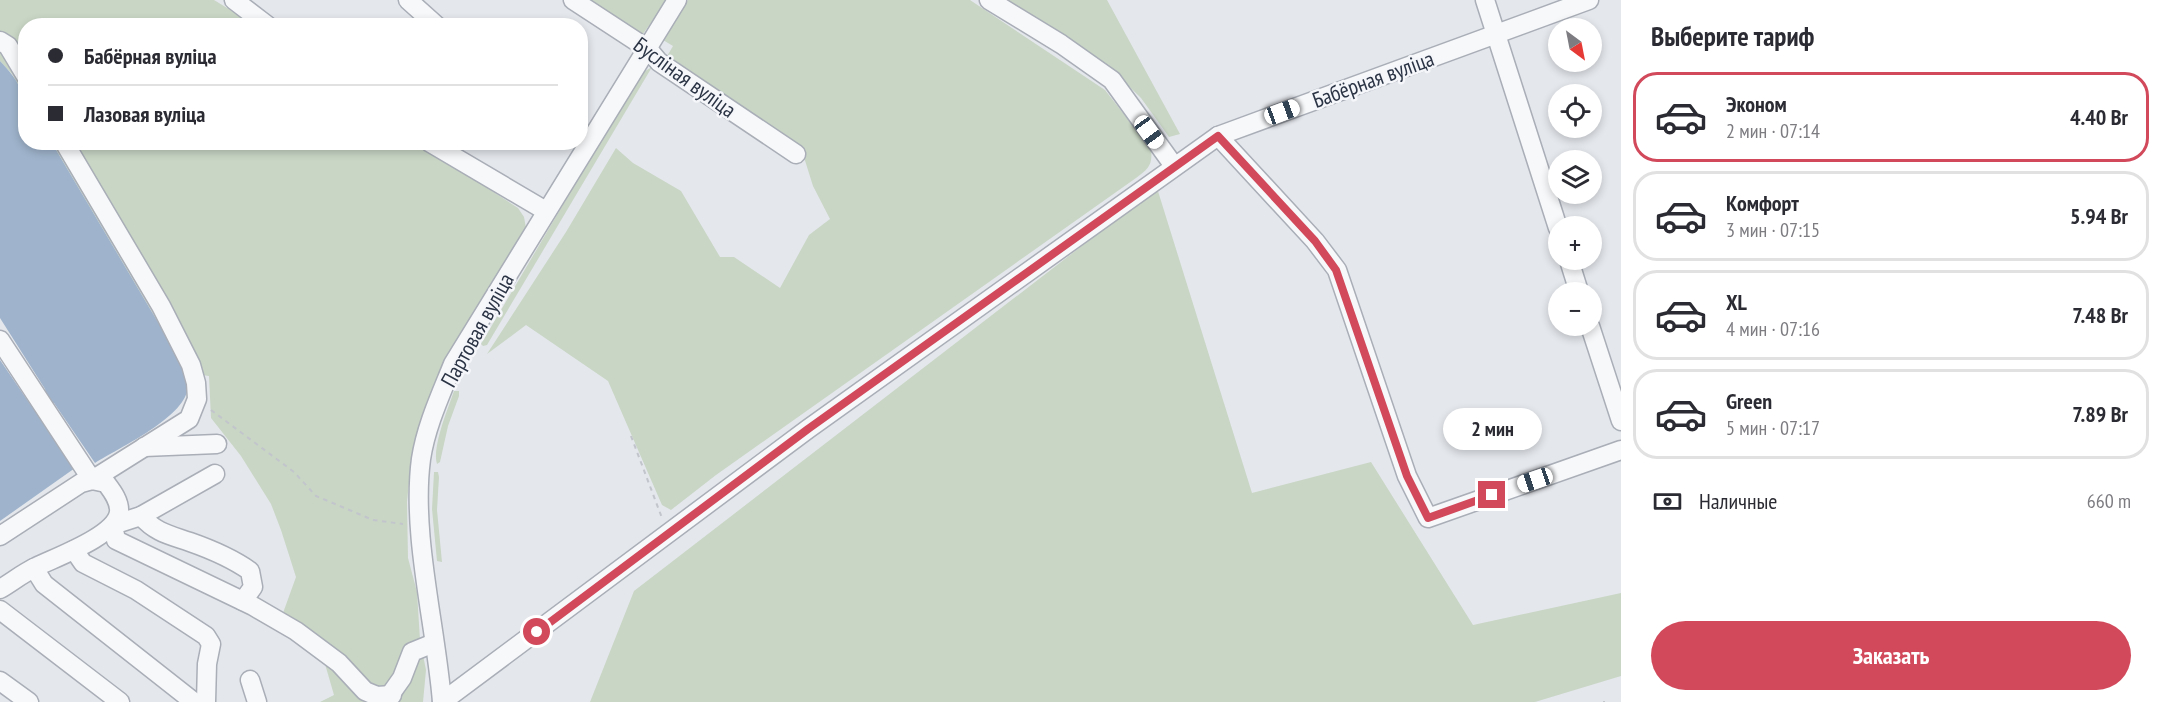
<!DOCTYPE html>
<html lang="ru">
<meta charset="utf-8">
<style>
:root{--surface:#fff;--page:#f7f7f7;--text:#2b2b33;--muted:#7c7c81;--line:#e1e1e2;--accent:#d1495b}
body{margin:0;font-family:"PT Sans Narrow",sans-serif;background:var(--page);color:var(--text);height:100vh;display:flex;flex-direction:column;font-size:22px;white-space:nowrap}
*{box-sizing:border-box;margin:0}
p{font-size:20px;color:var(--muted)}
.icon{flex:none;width:33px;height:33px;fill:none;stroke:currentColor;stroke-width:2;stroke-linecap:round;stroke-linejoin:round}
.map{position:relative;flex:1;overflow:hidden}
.panel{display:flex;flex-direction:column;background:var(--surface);width:540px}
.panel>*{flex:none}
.hud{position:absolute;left:18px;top:18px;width:570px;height:132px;border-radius:24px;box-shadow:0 3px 9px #0003;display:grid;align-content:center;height:132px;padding:0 30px;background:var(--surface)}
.needle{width:39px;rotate:148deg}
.controls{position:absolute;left:1548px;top:18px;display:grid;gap:12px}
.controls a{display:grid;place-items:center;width:54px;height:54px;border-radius:50%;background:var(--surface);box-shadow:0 3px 9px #0003;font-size:30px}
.end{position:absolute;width:27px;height:27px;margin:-14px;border:8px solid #d1495b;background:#fff;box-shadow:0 0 0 3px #fff}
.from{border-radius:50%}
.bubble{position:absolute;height:42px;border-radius:21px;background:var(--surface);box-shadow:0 3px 9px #0003;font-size:20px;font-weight:700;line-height:42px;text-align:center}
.car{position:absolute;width:18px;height:36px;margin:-18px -9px;border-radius:8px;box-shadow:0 0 4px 2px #0007;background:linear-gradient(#fff 24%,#345 0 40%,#fff 0 76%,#345 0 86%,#fff 0)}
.hud b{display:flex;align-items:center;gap:21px;height:57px;font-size:22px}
.hud b+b{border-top:2px solid var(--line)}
.hud i{width:15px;height:15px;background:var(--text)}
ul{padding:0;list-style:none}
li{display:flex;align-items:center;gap:18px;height:90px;margin:0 12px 9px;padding:0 18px;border:3px solid var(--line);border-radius:24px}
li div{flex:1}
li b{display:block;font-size:22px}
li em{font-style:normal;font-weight:700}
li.active{border-color:var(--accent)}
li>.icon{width:54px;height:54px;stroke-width:1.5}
h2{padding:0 30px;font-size:27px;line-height:72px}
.pay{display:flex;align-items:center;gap:15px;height:66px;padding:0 30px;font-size:22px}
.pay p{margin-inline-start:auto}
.primary-button{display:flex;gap:12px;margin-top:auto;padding:12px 30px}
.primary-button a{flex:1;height:69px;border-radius:36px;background:var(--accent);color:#fff;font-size:24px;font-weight:700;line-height:69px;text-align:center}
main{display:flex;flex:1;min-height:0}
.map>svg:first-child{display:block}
.green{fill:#c9d6c5}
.water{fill:#9fb4cc}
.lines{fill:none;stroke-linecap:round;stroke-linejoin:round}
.minor-casing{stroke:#a9aeb7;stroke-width:21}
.path{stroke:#c2c5cb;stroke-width:2;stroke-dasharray:4.5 4.5;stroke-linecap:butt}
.minor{stroke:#f7f8fa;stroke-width:18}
.route{stroke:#d1495b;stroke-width:8}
.labels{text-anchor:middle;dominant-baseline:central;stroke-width:5;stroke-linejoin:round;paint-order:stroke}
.street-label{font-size:22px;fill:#2b3445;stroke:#f4f6f9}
</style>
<main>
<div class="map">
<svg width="1621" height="702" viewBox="0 0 1621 702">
<rect width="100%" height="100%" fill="#e4e7ec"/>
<!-- green -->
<g class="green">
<polygon points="0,0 214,0 255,25 26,26 25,97 12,74 0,61"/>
<polygon points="582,0 668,0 642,35"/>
<path d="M688 0H970L1105 90 1151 149C1153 165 1148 169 1136 178L716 475 671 510 662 505 608 381 526 325 487 354 566 232 616 148 633 163 681 191 720 257H734L780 288 809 235 830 219 813 186 802 151 666 58 673 46 663 40Z"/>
<polygon points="1007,0 1107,0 1180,134 1169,137 1141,98 1105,63"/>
<polygon points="652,67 487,345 483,346 481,344 640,74"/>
<polygon points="52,143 418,143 518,208 524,217 526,228 523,238 443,368 427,401 412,452 407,502 408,558 417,592 420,640 426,670 423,702 320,702 334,695 316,633 295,624 283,613 296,577 281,530 271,504 241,456 211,418 209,376 188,373"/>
<polygon points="1157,188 1252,493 1371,462 1473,625 1621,593 1621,676 1535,702 590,702 634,591"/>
<path d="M454 391H459V396L448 426 440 462 437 464C432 446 448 409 454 391Z"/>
<polygon points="434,472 438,472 439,477 437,510 442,562 437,561 432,509"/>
</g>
<!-- water -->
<g class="water">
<path d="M0 61C29 91 25 103 26 142L52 143 188 373C188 379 189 387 187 392 179 420 119 448 95 463L54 403 48 402 45 389 0 318Z"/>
<polygon points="0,360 30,404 37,408 36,412 75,468 0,521"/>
</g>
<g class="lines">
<!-- minor casing -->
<g class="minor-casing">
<g id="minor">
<polyline points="234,0 268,26"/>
<polyline points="408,0 437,26"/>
<polyline points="573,0 648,49 659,62 796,154"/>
<polyline points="989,0 1061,44 1112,80 1174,166"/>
<polyline points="1485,0 1558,228"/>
<polyline points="0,41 8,46 26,76"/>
<polyline points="1218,136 1315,241 1337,270 1407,476 1428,518 1621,450"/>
<polyline points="429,142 546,211"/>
<polyline points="1569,260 1579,292"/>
<polyline points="1590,326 1621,421"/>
<polyline points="0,340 92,480 189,419 197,399 196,383 191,365 161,306 64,142"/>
<polyline points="144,447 217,444"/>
<polyline points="215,474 141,516 113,525 116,540 253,606 296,631 339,663 365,691 377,696 392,695"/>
<path d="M141 516C156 533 170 535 190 542 210 549 233 559 250 571L253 587 243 601"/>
<path d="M0 536 81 483 92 480 106 483C112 491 120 501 119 512 116 536 56 557 36 567 23 573 12 582 0 589"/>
<polyline points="74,550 83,563 136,590 206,636 211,644 207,664 206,702"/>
<polyline points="34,568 44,584 194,702"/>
<polyline points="0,610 120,702"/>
<polyline points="250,680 257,702"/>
<polyline points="0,681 29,702"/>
<polyline points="385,702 402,678 412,652 434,643"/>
<polyline points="442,702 808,429 1218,136 1589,0"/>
<path d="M442 702C436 626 411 534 421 459 426 426 441 394 453 364L677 0"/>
</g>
</g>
<!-- path -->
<g class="path">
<polyline points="211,410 294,472 316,496 373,520 403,524"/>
<polyline points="631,436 662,518"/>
<polyline points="1604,701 1604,702"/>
</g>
<!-- minor -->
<use href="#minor" class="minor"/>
</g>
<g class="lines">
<!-- route -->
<polyline class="route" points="537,632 808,429 1218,136 1315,241 1336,270 1407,476 1428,518 1492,495"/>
</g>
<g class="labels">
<!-- street labels -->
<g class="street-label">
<text transform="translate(685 77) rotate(36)">Бусліная вуліца</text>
<text transform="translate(1373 79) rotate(-20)">Бабёрная вуліца</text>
<text transform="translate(477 330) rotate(-61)">Партовая вуліца</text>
</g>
</g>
</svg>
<div class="controls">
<a><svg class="needle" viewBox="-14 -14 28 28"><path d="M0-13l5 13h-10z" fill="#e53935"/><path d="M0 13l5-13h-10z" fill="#7c7c81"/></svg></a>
<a><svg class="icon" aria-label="locate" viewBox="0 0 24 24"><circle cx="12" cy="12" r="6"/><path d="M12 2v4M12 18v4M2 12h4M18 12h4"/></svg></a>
<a><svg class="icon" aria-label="layers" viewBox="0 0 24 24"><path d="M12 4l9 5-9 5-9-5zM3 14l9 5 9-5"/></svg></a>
<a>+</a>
<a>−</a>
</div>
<i class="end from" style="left:537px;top:632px"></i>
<i class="end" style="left:1492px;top:495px"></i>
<div class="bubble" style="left:1443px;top:408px;width:99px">2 мин</div>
<i class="car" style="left:1282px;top:112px;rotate:70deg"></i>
<i class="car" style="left:1149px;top:132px;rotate:144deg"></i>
<i class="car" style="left:1535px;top:480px;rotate:251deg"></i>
<div class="hud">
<b><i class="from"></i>Бабёрная вуліца</b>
<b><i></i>Лазовая вуліца</b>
</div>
</div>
<section class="panel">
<h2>Выберите тариф</h2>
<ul>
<li class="active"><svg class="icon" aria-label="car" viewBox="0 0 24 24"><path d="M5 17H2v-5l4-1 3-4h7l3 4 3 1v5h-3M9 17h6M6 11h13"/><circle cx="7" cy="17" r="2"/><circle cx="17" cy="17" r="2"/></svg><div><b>Эконом</b><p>2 мин · 07:14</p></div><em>4.40 Br</em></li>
<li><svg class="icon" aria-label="car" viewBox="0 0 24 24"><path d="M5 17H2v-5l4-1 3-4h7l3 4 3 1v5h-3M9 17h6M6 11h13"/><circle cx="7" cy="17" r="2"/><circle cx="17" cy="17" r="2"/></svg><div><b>Комфорт</b><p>3 мин · 07:15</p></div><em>5.94 Br</em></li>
<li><svg class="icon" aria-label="car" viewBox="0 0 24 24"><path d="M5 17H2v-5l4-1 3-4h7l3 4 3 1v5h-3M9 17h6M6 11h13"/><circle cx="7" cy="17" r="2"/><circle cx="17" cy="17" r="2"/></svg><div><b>XL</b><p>4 мин · 07:16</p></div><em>7.48 Br</em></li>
<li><svg class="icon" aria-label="car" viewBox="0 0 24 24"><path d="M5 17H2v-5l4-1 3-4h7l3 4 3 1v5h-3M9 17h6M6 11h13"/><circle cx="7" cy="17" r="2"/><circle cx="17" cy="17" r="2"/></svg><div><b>Green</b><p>5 мин · 07:17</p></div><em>7.89 Br</em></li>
</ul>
<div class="pay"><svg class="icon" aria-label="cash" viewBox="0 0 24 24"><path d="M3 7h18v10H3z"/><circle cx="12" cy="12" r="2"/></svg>Наличные<p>660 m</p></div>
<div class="primary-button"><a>Заказать</a></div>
</section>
</main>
